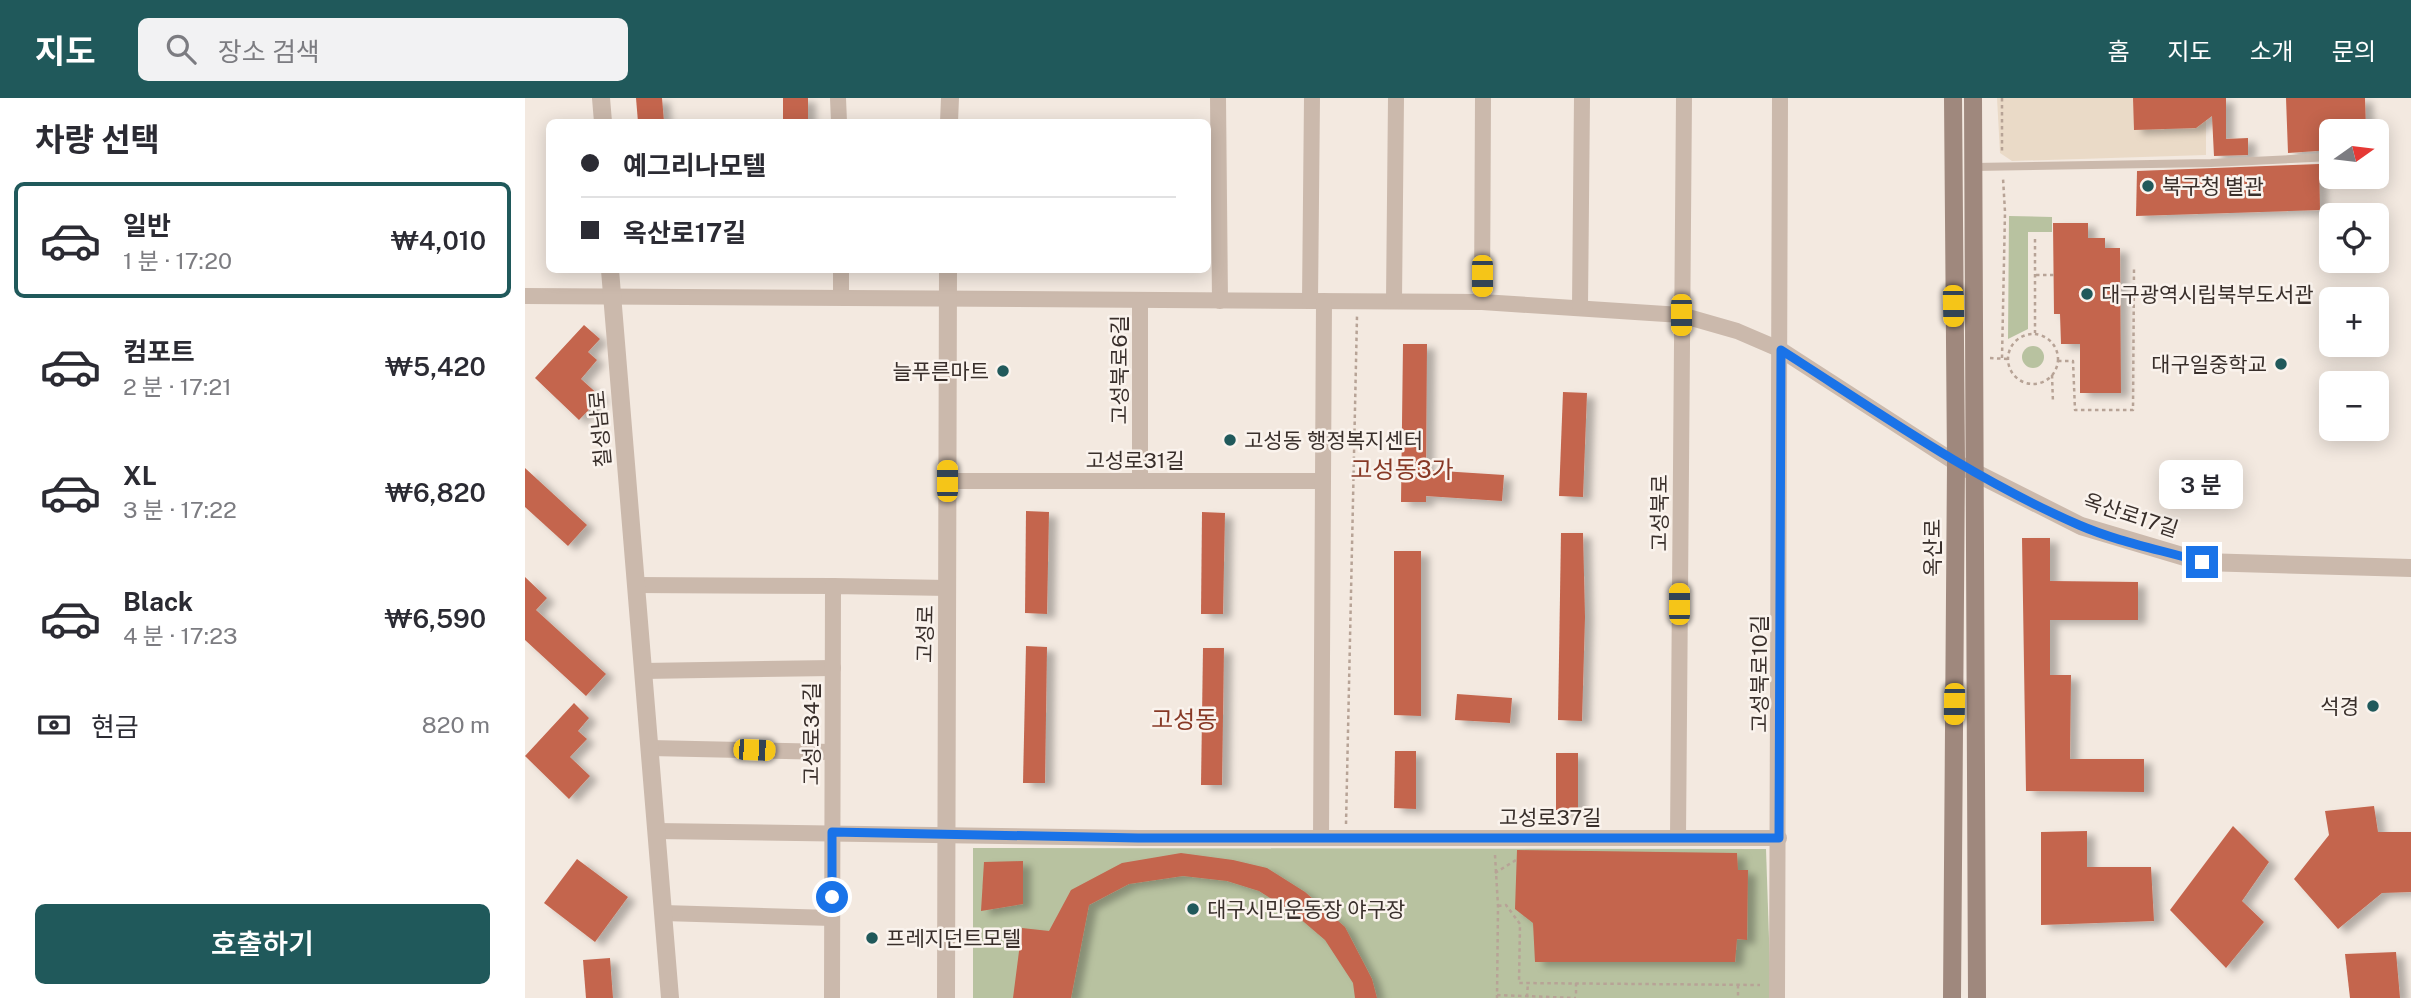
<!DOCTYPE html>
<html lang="ko">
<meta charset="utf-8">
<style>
:root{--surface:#fff;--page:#f2f2f3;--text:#2b2b33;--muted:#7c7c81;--line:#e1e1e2;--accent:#20595b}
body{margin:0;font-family:"Public Sans","Noto Sans KR",sans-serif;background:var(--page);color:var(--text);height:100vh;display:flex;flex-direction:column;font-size:26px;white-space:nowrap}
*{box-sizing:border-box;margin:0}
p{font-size:23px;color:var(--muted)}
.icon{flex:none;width:38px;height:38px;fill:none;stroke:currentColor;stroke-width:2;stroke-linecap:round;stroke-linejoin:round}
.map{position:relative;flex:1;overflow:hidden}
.sheet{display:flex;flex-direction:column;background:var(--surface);width:525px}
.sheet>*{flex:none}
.hud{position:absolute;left:21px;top:21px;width:665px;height:154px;border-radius:10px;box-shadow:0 4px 18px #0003;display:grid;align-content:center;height:154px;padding:0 35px;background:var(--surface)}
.needle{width:46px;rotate:76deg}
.controls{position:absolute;left:1794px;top:21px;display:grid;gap:14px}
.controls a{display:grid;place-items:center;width:70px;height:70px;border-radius:10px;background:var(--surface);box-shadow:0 4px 18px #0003;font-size:35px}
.end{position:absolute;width:32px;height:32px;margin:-16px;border:9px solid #1a73e8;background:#fff;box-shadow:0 0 0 4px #fff}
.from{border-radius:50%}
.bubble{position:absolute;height:49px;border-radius:10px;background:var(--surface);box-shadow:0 4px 18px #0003;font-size:23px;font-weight:600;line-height:49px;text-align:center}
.car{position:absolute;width:21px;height:42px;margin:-21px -10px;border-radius:9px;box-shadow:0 0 5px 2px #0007;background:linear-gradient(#f5c518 24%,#345 0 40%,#f5c518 0 76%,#345 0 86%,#f5c518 0)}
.hud b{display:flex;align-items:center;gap:24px;height:66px;font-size:26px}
.hud b+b{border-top:2px solid var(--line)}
.hud i{width:18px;height:18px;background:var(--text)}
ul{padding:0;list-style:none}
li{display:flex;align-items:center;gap:21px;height:116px;margin:0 14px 10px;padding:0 21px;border:4px solid transparent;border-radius:10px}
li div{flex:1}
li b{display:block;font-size:26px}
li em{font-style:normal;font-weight:600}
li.current{border-color:var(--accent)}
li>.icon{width:63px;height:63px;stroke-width:1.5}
h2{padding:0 35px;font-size:32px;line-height:84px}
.pay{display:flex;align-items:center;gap:18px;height:77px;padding:0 35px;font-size:26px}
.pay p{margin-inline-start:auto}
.primary-button{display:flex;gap:14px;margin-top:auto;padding:14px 35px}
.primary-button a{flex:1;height:80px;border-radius:10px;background:var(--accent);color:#fff;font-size:28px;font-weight:600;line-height:80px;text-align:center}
header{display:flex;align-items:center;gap:42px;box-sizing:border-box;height:98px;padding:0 35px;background:var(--accent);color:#fff}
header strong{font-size:33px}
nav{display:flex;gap:38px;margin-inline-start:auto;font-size:24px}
.search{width:490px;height:63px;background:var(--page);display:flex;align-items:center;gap:18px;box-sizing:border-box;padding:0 24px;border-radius:10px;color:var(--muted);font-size:26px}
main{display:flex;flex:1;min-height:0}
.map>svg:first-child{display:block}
.green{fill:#b8c2a0}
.plaza{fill:#eadac7}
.building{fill:#c4654d;filter:url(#shadow)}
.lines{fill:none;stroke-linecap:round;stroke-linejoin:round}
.path{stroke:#b7a396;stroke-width:2.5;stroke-dasharray:3.5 3.5;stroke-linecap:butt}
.service{stroke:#cbb9ac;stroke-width:8}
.minor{stroke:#cbb9ac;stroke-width:16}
.tertiary{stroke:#cbb9ac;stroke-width:18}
.secondary{stroke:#9f887d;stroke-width:18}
.route{stroke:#1a73e8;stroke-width:9}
.poi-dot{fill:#20595b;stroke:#faf3ed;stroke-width:2.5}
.labels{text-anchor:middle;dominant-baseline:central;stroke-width:5;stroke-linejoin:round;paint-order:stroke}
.poi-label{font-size:21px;fill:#392f2b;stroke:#faf3ed;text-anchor:start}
.street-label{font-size:21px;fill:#392f2b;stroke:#faf3ed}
.quarter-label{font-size:24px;fill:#873825;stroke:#faf3ed}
</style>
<header>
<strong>지도</strong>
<div class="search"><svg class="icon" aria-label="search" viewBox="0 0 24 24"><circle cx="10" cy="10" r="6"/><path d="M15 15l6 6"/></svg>장소 검색</div>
<nav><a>홈</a><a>지도</a><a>소개</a><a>문의</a></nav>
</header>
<main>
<section class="sheet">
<h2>차량 선택</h2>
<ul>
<li class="current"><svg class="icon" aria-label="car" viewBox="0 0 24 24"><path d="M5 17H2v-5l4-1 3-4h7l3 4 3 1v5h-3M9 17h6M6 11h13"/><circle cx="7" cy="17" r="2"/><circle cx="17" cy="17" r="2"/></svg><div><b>일반</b><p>1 분 · 17:20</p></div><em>₩4,010</em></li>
<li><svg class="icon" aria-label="car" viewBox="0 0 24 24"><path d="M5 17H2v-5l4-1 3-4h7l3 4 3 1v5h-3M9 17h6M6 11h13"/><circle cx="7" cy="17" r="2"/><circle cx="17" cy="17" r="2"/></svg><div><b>컴포트</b><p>2 분 · 17:21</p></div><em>₩5,420</em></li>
<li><svg class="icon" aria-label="car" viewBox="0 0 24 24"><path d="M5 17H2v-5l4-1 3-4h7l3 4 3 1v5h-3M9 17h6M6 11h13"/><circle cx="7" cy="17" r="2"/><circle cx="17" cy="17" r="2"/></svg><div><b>XL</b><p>3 분 · 17:22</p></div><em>₩6,820</em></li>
<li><svg class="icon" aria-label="car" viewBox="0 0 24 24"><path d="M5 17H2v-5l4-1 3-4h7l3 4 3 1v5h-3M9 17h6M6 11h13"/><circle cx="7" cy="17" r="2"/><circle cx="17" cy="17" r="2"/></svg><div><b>Black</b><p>4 분 · 17:23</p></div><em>₩6,590</em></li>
</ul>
<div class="pay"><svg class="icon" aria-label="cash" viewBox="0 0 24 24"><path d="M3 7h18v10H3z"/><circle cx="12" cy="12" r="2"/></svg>현금<p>820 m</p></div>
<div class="primary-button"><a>호출하기</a></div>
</section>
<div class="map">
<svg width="1886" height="900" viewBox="0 0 1886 900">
<defs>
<filter id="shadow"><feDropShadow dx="8" dy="4.5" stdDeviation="3.5" flood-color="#0004"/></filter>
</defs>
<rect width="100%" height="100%" fill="#f3e9e0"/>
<!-- green -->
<g class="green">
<polygon points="1484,118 1527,119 1527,134 1503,134 1503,231 1483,241"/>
<circle cx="1508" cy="259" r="11"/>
<polygon points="448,750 1241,751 1246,900 448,900"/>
</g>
<!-- plaza -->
<polygon class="plaza" points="1472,0 1681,0 1681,57 1487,63 1475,55"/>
<!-- building -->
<g class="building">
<polygon points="111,0 137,0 139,24 113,24"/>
<rect x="258" y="0" width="25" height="24"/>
<polygon points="1608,0 1701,0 1701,41 1723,40 1723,57 1689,58 1687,18 1671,30 1609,32"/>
<polygon points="1761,0 1840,0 1841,33 1806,33 1806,52 1763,55"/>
<polygon points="1794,66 1795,112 1611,118 1612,73"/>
<polygon points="1528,125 1563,125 1563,140 1580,140 1580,150 1595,150 1596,295 1555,295 1555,246 1536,246 1535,216 1529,216"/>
<polygon points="59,227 75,241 63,254 72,262 56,281 76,299 54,322 10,280"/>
<polygon points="878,246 902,246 901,372 979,377 977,403 901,398 901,404 876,404"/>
<polygon points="1038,294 1062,295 1058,399 1034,398"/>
<polygon points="0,370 62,427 43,448 0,409"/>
<polygon points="501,413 524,414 522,516 500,515"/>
<polygon points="677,414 700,415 698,516 676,516"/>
<polygon points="1036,435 1058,435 1060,519 1057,623 1033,622"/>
<polygon points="1497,440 1525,440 1525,483 1613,484 1613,522 1525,522 1525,577 1546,577 1545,661 1619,661 1619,694 1501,693"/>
<polygon points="869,453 896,453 896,618 869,617"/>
<polygon points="0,479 22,500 11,512 81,576 61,598 0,542"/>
<polygon points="501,548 522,549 520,685 498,685"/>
<polygon points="678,550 699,550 697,687 676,687"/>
<polygon points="932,596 987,600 985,625 930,622"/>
<polygon points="49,605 64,620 53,633 62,641 45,659 65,678 44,701 0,658"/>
<polygon points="870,653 891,653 891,711 869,710"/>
<polygon points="1031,655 1053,655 1053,713 1031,712"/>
<polygon points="1849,708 1853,734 1886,734 1886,794 1857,795 1813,831 1769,781 1804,737 1800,713"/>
<polygon points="1708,728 1744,764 1717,803 1739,824 1701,870 1645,812"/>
<polygon points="1562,733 1562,769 1626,769 1629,823 1516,827 1516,734"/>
<polygon points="992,752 1212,755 1213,772 1223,772 1222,842 1212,841 1210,864 1010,864 1008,825 990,811"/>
<polygon points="656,755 708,762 742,770 780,794 820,829 847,881 852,900 830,900 828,885 800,842 766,813 734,793 702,783 658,778 604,786 564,807 546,900 488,900 497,830 524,833 546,792 597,765"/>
<polygon points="52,761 103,799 70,844 19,805"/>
<polygon points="498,763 498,806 456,813 459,764"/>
<polygon points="1871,854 1875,900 1825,900 1820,856"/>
<polygon points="85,860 88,900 61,900 58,862"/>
</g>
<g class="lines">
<!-- path -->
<g class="path">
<polyline points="1477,0 1477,56"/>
<polyline points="1510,141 1510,235"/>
<polyline points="1511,177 1529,177"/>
<circle cx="1508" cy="261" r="25"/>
<polyline points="1465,260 1483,261"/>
<polyline points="1477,260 1480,114 1478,80"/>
<polyline points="1533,263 1548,263 1550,312 1608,312 1609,170"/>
<polyline points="1527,277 1528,305"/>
<polyline points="821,726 832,218"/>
<polyline points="970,757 973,808 972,900"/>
<polyline points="970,775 991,762"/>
<polyline points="973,808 981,807 995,826 994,885 1235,887"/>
<polyline points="1051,885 1051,899"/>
<polyline points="1213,887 1213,900"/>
<polyline points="972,897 1051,900"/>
<polyline points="1002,899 1003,884"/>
</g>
<!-- service -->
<polyline class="service" points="1448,69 1686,65 1806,59"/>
<!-- minor -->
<g class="minor">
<polyline points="313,0 314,24"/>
<polyline points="693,0 695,203"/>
<polyline points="316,172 316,198"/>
<polyline points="0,198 957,204 1156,217 1212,233 1256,252 1431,365"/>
<polyline points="785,203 787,0"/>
<polyline points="869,203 871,0"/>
<polyline points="957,204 958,0"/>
<polyline points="1055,208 1057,0"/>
<polyline points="422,383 798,383"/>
<polyline points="615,383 615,203"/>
<polyline points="111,487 308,488"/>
<polyline points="118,573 308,570"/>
<polyline points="125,650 307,654"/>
<polyline points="131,733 613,740 1254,740"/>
<polyline points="796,740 799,203"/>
<polyline points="1153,740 1159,0"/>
<polyline points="138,815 307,820"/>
<polyline points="307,900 308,488 423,490"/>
<polyline points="1252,900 1255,0"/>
</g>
<!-- tertiary -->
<g class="tertiary">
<polyline points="76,0 78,24"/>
<polyline points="424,24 425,0"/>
<polyline points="85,172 145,900"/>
<polyline points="1437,368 1556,428 1677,464 1886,470"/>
<polyline points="421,900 423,172"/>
</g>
<!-- secondary -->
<g class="secondary">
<polyline points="1448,0 1452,900"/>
<polyline points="1427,900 1431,365 1428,0"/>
</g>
</g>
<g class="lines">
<!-- route -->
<path class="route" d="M307 799V734L613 740H1254L1256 252C1353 314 1448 381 1554 427 1593 444 1637 452 1677 464"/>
</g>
<!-- markers -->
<g class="poi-dot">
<circle cx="1623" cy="88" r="7"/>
<circle cx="1562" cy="196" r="7"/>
<circle cx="1756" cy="266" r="7"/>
<circle cx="478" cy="273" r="7"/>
<circle cx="705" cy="342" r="7"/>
<circle cx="1848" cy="608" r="7"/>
<circle cx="668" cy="811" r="7"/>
<circle cx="347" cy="840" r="7"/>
</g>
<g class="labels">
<!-- poi labels -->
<g class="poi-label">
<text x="1637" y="88">북구청 별관</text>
<text x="1576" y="196">대구광역시립북부도서관</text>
<text x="1742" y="266" text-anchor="end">대구일중학교</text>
<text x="464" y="273" text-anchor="end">늘푸른마트</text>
<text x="719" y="342">고성동 행정복지센터</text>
<text x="1834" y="608" text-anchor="end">석경</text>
<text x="682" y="811">대구시민운동장 야구장</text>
<text x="361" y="840">프레지던트모텔</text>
</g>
<!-- street labels -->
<g class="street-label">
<text transform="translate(594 272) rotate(-90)">고성북로6길</text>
<text transform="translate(75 331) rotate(-95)">칠성남로</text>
<text x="610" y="362">고성로31길</text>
<text transform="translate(1134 415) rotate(-90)">고성북로</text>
<text transform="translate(1606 417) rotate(18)">옥산로17길</text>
<text transform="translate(1407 450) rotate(-90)">옥산로</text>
<text transform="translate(400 536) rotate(-89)">고성로</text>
<text transform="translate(1234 576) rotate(-90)">고성북로10길</text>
<text transform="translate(286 636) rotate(-90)">고성로34길</text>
<text x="1025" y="719">고성로37길</text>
</g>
<!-- quarter labels -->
<g class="quarter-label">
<text x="877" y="371">고성동3가</text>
<text x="659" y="621">고성동</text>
</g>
</g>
</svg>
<div class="controls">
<a><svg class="needle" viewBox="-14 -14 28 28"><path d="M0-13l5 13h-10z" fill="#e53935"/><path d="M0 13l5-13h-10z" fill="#7c7c81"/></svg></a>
<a><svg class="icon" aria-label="locate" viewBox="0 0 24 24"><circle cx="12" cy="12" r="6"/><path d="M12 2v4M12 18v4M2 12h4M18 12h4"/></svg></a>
<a>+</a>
<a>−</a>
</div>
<i class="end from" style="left:307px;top:799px"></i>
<i class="end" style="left:1677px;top:464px"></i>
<div class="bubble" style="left:1634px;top:362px;width:84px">3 분</div>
<i class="car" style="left:957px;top:178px;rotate:180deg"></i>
<i class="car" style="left:1428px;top:208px;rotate:179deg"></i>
<i class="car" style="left:1156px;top:217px;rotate:180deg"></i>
<i class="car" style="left:422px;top:383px;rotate:0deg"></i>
<i class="car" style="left:1154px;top:506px;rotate:0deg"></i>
<i class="car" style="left:1429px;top:606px;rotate:181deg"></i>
<i class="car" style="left:229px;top:652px;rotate:92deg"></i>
<div class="hud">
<b><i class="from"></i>예그리나모텔</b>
<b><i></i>옥산로17길</b>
</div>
</div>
</main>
